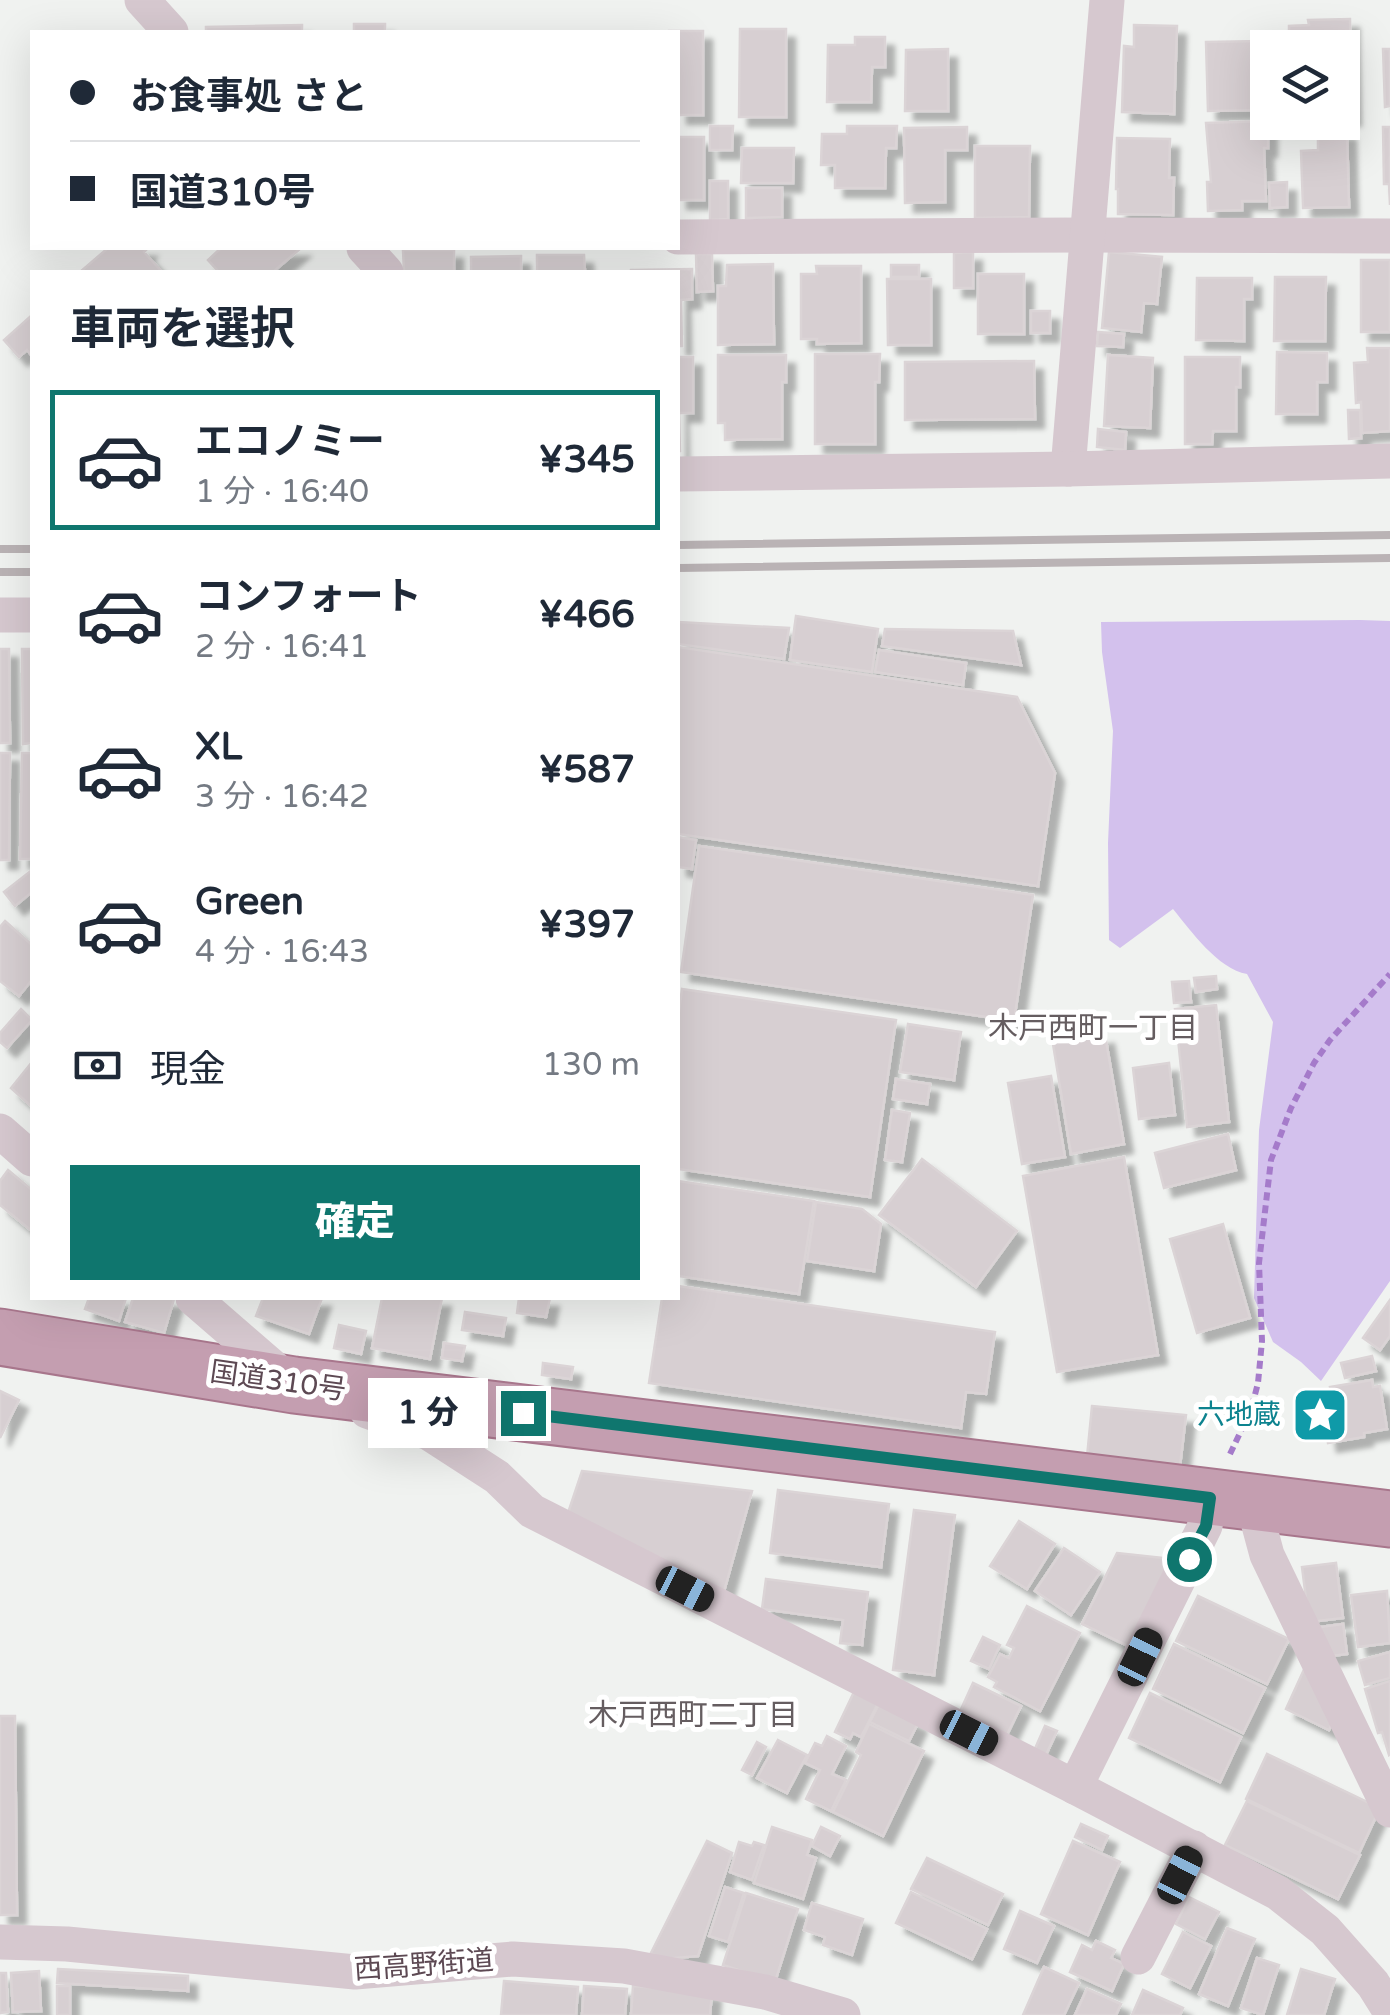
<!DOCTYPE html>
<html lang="ja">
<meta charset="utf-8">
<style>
:root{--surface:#fff;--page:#f6f6f7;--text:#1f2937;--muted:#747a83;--line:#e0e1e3;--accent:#0f766e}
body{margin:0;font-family:"Varela Round","Noto Sans JP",sans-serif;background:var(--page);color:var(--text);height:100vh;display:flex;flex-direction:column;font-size:38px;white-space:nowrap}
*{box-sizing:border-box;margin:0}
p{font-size:32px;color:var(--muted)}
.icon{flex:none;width:55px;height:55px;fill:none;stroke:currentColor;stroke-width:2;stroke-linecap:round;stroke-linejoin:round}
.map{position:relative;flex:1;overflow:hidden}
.drawer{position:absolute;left:30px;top:270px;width:650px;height:1030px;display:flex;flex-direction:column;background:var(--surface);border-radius:0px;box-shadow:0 10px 40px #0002}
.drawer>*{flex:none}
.hud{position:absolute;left:30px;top:30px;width:650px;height:220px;border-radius:0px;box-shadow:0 10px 40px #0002;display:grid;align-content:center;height:220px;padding:0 40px;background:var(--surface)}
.controls{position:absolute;left:1250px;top:30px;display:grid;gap:20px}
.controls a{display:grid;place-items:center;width:110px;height:110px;border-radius:0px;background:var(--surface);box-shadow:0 10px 40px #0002;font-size:50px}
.end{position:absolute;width:45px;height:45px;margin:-22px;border:12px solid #0f766e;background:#fff;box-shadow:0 0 0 5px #fff}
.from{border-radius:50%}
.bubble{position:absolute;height:70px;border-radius:0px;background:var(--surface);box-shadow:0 10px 40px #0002;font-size:32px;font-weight:800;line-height:70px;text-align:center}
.car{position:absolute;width:30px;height:60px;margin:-30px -15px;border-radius:12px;box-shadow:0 0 8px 2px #0007;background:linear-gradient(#222 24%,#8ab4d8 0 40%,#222 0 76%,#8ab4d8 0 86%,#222 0)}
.hud b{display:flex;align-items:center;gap:35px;height:95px;font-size:38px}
.hud b+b{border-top:2px solid var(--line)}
.hud i{width:25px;height:25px;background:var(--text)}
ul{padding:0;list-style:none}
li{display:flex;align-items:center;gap:30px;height:140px;margin:0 20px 15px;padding:0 20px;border:5px solid transparent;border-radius:0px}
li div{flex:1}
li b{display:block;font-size:38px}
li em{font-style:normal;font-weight:800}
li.active{border-color:var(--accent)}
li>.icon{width:90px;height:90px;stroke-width:1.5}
h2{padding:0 40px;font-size:45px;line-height:120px}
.pay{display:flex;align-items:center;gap:25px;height:110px;padding:0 40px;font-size:38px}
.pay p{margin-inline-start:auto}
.cta{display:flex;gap:20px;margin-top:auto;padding:20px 40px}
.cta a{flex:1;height:115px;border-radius:0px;background:var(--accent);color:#fff;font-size:40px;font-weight:800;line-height:115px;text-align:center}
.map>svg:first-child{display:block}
.green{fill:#d3c1ed}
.building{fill:#d7cfd2;stroke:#dbd4d6;stroke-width:2.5;filter:url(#shadow)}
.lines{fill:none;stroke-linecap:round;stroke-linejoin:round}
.trunk-casing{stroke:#a8768c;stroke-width:59}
.path{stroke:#a57bca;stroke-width:6;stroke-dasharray:8 5;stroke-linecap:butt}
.minor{stroke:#d6c8cf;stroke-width:35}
.trunk{stroke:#c49eb0;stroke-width:55}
.rail{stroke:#bab3b5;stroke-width:8}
.route{stroke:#0f766e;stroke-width:12}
.labels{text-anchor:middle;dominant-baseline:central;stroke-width:10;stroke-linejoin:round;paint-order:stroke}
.street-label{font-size:28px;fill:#5d4953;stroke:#fff}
.culture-label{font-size:28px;fill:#0d838f;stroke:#fff;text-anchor:end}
.neighbourhood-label{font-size:30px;fill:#655d60;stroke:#fff}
</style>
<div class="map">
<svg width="1390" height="2015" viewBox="0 0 1390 2015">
<defs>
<filter id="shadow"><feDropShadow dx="9" dy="9" stdDeviation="2.5" flood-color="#0004"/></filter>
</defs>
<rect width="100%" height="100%" fill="#f0f2f0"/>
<!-- green -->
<path class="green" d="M1360 620 1390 621V1281L1321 1381 1301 1362 1273 1342 1254 1298 1259 1130 1273 1022 1247 974C1218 969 1191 931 1173 909L1120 948 1109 940 1108 843 1113 731 1102 652 1101 622Z"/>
<!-- building -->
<g class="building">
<polygon points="1350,19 1352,117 1342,117 1342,48 1289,48 1289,26 1309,25 1308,20"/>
<rect x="354" y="24" width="31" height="8"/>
<polygon points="302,25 302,32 206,32 206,27"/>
<polygon points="1134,25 1177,26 1174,114 1122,112 1124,46 1134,47"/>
<polygon points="740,29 786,29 786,117 739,117"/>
<polygon points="669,31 703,31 703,115 678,115 678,32 669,32"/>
<polygon points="855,37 885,37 885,67 872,67 871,102 827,102 828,45 855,45"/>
<polygon points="1263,41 1264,110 1208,111 1206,42"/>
<polygon points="948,49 948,111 905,111 906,50"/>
<polygon points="1383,49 1390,49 1390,106 1385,107"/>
<polygon points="1268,121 1268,148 1264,148 1266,201 1242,201 1242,210 1208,211 1207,182 1211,182 1206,123"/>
<polygon points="710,126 733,126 732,150 710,150"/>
<polygon points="847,126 897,126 896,148 886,148 885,188 835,188 835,165 821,165 822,134 847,134"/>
<polygon points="967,127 967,150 945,150 945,202 905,203 904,128"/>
<polygon points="1383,127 1390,127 1390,205 1389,184 1384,184"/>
<polygon points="1318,131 1347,131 1349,207 1303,208 1301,151 1318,150"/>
<rect x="678" y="137" width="26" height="63"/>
<polygon points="1117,138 1170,139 1169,178 1174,178 1173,215 1118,214 1118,189 1116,189"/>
<polygon points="975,146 1030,146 1029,217 975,218"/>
<polygon points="742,148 794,148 793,183 741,183"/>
<polygon points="710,181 728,181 728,219 710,220"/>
<polygon points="1287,182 1287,207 1270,208 1269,183"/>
<polygon points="746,188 782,188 782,217 746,218"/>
<polygon points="108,248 148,248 144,252 162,272 80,272"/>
<polygon points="221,248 301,248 273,272 219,272 208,260"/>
<polygon points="403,250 454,250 454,272 404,272"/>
<polygon points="973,252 973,288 954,288 954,253"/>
<polygon points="1109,252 1162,257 1157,304 1144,303 1141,332 1102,328"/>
<polygon points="696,254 712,254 713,291 697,292"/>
<polygon points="537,255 584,255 585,272 537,272"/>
<polygon points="521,256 521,272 471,272 471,257"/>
<rect x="1361" y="260" width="29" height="72"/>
<polygon points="773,264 774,344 718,345 718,286 726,286 727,265"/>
<rect x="891" y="265" width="28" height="12"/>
<polygon points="816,266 861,266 861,343 817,344 817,339 801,339 801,274 817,274"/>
<polygon points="692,269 692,299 681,300 682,346 678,346 678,272 631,272 631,270"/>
<rect x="978" y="274" width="46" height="60"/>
<polygon points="1275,277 1326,277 1325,341 1274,341"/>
<polygon points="1197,278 1252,278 1252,299 1244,299 1244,341 1196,340"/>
<polygon points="887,279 931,279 931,345 888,345"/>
<rect x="1031" y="311" width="19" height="22"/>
<polygon points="32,315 32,356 27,350 19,357 4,340"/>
<polygon points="1098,332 1124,334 1123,347 1097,346"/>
<polygon points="1367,348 1390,348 1390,431 1362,433 1361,402 1356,403 1354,363 1368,362"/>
<polygon points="1277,352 1327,353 1327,382 1317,382 1317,414 1276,414"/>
<polygon points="815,354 880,354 879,382 875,382 875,444 815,444"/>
<polygon points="718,355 786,355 786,382 782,382 782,439 725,440 725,423 718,423"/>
<polygon points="1108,355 1153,358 1150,428 1104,426"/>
<polygon points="678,357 693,357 693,413 679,413 680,451 678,451"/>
<polygon points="1185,357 1240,357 1240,387 1236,387 1236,431 1213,431 1212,444 1185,444"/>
<polygon points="1034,361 1035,419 905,420 905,362"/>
<polygon points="1348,410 1360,410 1361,438 1349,439"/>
<polygon points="1098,429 1126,432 1125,450 1097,447"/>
<polygon points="796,616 878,629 872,672 790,660"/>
<polygon points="678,622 789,628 784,659 678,644"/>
<polygon points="885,629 1013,631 1021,665 882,646"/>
<polygon points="678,647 1017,697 1055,773 1038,886 678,834"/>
<polygon points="0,649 9,649 10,743 0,743"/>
<polygon points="22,649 32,649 32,743 23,744"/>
<polygon points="879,650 966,663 963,685 875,672"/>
<polygon points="0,753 10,753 9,860 0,860"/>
<polygon points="22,753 32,753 32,859 20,859"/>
<polygon points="678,837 696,840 692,869 678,867"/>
<polygon points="699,846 1033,895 1014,1021 681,972"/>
<polygon points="32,870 32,892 15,906 4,892"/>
<polygon points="5,921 32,945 32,983 31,981 19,996 0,981 0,927"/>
<polygon points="1216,976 1217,989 1196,992 1194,978"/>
<polygon points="1189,981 1191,1002 1174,1003 1172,982"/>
<polygon points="682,989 896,1020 870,1197 678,1169 678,1019"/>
<polygon points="1216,1005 1229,1122 1187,1127 1175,1009"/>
<polygon points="21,1009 32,1020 7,1048 0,1042 0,1033"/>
<polygon points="908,1024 961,1032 954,1080 900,1072"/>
<polygon points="1105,1035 1124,1144 1071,1154 1053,1044"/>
<polygon points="32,1062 32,1107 11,1088"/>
<polygon points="1169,1063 1175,1115 1139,1119 1133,1068"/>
<polygon points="1051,1076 1065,1157 1022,1164 1008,1083"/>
<polygon points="896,1079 930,1084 927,1104 893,1099"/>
<polygon points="892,1110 910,1113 902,1162 885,1160"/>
<polygon points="1228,1134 1236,1170 1164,1188 1155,1153"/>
<polygon points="1124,1157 1158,1355 1057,1372 1023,1176"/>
<polygon points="922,1159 1017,1231 976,1287 879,1215"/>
<polygon points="8,1170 32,1190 32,1231 0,1205 0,1181"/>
<polygon points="678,1181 814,1201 799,1294 678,1276"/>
<polygon points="816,1202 862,1209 881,1224 874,1271 807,1261"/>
<polygon points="1223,1224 1250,1318 1197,1333 1170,1239"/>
<polygon points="678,1286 995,1332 986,1394 966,1392 961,1428 649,1383 662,1298 678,1298"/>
<polygon points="89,1298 126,1298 119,1321 85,1309"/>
<polygon points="133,1298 174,1299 164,1333 125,1322"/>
<polygon points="263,1298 322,1298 309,1334 256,1316"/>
<polygon points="382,1298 442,1298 430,1359 372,1348"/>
<polygon points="519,1298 550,1298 546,1317 517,1313"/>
<polygon points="1390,1300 1390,1336 1380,1350 1363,1338"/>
<polygon points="465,1312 506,1318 503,1336 462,1330"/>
<polygon points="339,1325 366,1331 361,1354 334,1348"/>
<polygon points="444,1343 465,1346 462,1361 442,1358"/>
<polygon points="1372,1356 1376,1371 1345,1378 1341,1363"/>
<polygon points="543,1363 573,1367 571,1379 542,1375"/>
<polygon points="1372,1380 1373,1387 1380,1386 1387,1429 1364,1433 1364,1437 1328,1443 1321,1394 1331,1392 1330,1387"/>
<polygon points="0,1391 19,1400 0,1438"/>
<polygon points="1092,1406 1186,1415 1180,1466 1087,1457"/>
<polygon points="582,1471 752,1491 723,1595 568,1513"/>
<polygon points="778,1490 889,1504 881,1567 770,1553"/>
<polygon points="914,1510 955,1515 934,1675 893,1670"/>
<polygon points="1019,1521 1055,1544 1027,1589 990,1566"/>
<polygon points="1064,1548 1100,1572 1071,1615 1035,1591"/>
<polygon points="1117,1553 1173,1559 1130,1647 1082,1624"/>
<polygon points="1336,1563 1343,1618 1309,1622 1302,1567"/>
<polygon points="766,1579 868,1592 862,1645 840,1643 843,1620 762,1609"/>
<polygon points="1387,1591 1390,1643 1358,1647 1351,1595"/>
<polygon points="1198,1596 1289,1639 1267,1684 1176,1641"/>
<polygon points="1027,1606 1080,1633 1040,1711 994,1687 997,1682 988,1677 1000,1654 1009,1658 1014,1648 1007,1645"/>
<polygon points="1343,1624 1347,1654 1323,1657 1320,1627"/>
<polygon points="983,1637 1000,1645 989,1669 971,1661"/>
<polygon points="1174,1644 1265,1688 1243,1733 1153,1689"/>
<polygon points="1390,1652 1390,1678 1365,1685 1358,1661"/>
<polygon points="1307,1663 1334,1719 1329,1730 1286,1709"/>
<polygon points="1390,1681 1390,1754 1389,1755 1382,1732 1378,1733 1365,1689"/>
<polygon points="973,1683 1021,1706 1005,1739 958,1716"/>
<polygon points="854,1692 878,1703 861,1737 853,1733 850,1739 835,1732"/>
<polygon points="1150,1693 1241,1737 1220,1782 1129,1738"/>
<polygon points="879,1704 918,1723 909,1741 870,1722"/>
<polygon points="0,1716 15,1716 17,1915 0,1915"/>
<polygon points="869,1724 924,1751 883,1836 833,1812 861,1755 856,1752"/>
<polygon points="1045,1726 1057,1731 1045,1757 1034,1751"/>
<polygon points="827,1736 846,1746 832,1774 846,1780 831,1811 806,1799 820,1770 805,1763 815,1743 822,1746"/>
<polygon points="778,1740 807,1755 787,1793 757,1778"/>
<polygon points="757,1742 766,1747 752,1775 742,1770"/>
<polygon points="1267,1754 1380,1808 1359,1853 1246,1799"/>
<polygon points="1247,1801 1360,1855 1338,1899 1225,1845"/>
<polygon points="1081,1824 1108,1836 1102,1850 1075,1837"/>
<polygon points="772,1827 812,1840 807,1855 816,1858 803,1899 754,1883"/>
<polygon points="821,1827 840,1836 830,1856 812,1846"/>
<polygon points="707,1841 732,1853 698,1956 663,1959 651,1953"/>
<polygon points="1073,1841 1120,1862 1088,1935 1041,1914"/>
<polygon points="739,1842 752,1846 754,1842 764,1845 752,1880 730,1872"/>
<polygon points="927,1858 1003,1894 988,1925 911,1889"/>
<polygon points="725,1887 744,1893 728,1942 709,1936"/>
<polygon points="911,1892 987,1929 972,1959 896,1923"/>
<polygon points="746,1893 798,1909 775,1982 723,1965"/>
<polygon points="1189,1897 1219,1912 1205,1939 1176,1924"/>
<polygon points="812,1903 863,1919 852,1955 823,1945 825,1937 804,1930"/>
<polygon points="1020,1911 1054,1926 1037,1963 1004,1949"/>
<polygon points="1227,1928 1255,1939 1228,2006 1199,1994"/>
<polygon points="1183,1932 1211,1946 1190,1988 1162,1974"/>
<polygon points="1096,1941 1115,1950 1111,1958 1124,1964 1112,1991 1070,1972 1082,1945 1092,1950"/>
<polygon points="1257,1958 1279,1965 1263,2015 1241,2008"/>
<polygon points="1044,1967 1079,1983 1064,2015 1023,2015"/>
<polygon points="58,1969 188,1976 188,1991 57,1983"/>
<polygon points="1301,1969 1335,1979 1324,2015 1287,2015"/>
<polygon points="39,1971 41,2011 13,2012 11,1973"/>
<polygon points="0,1973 6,1973 8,2012 0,2013"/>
<polygon points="504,1981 578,1987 576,2015 501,2015"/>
<rect x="57" y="1986" width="13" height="29"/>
<polygon points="584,1986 627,1989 625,2015 582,2015"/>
<polygon points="633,1986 712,1992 710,2015 631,2015"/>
<polygon points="1087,1989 1121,2004 1116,2015 1075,2015"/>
<polygon points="1143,1990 1183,2008 1180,2015 1132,2015"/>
</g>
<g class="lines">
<!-- trunk casing -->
<g class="trunk-casing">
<polyline id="trunk" points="0,1337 294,1385 1390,1519"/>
</g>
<!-- path -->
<polyline class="path" points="1230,1454 1251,1410 1258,1383 1262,1341 1259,1263 1271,1160 1291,1108 1314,1063 1330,1040 1390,974"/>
<!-- minor -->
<g class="minor">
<polyline points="142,0 171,32"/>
<polyline points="678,237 1086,235 1390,236"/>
<polyline points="364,248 386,272"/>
<polyline points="1068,469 1107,0"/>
<polyline points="678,474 1068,469 1390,461"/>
<polyline points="0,615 32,615"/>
<polyline points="0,1131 32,1159"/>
<polyline points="193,1298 290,1382"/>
<polyline points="367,1411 429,1433 497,1477 532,1511 1075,1787 1278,1893 1325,1930 1373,1984 1390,2011"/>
<polyline points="1253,1503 1267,1555 1390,1810"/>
<polyline points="1075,1787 1205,1526 1210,1498"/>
<polyline points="0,1942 67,1944 355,1972 513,1959 624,1966 765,1992 843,2015"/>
<polyline points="1138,1957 1194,1848"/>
</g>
<!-- trunk -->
<use href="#trunk" class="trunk"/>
<!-- rail -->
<g class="rail">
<polyline points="678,545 1390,535"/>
<polyline points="0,549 32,549"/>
<polyline points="678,568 1390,558"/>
<polyline points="0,572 32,572"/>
</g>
</g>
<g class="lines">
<!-- route -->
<polyline class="route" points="523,1413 1210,1498 1206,1526 1189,1559"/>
</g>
<!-- icons -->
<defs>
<g id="sight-square" transform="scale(2.875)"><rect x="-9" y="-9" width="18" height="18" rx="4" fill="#0f9aa8" stroke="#fff"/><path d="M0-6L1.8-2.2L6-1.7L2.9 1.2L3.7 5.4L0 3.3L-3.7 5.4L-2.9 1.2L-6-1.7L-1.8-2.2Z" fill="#fff"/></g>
</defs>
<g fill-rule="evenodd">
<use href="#sight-square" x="1320" y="1415"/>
</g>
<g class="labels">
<!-- street labels -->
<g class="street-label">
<text transform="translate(278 1381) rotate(8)">国道310号</text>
<text transform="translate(424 1965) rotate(-4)">西高野街道</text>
</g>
<!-- culture labels -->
<g class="culture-label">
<text x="1281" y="1415">六地蔵</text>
</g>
<!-- neighbourhood labels -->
<g class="neighbourhood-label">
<text x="1093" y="1028">木戸西町一丁目</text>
<text x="693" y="1715">木戸西町二丁目</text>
</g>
</g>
</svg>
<div class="controls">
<a><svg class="icon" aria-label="layers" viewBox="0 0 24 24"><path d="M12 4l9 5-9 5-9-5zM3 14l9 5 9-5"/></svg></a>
</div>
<i class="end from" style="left:1189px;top:1559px"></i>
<i class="end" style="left:523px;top:1413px"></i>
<div class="bubble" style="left:368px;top:1378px;width:120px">1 分</div>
<i class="car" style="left:685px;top:1589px;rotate:117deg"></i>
<i class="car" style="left:1140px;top:1657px;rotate:26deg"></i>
<i class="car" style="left:969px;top:1733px;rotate:117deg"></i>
<i class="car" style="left:1180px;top:1875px;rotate:27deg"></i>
<div class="hud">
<b><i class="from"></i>お食事処 さと</b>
<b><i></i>国道310号</b>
</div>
<section class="drawer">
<h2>車両を選択</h2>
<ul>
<li class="active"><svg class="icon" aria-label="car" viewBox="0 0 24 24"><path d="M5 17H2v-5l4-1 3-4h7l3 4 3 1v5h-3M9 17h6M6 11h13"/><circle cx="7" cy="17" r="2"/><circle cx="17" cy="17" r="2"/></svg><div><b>エコノミー</b><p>1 分 · 16:40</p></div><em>¥345</em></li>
<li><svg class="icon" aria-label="car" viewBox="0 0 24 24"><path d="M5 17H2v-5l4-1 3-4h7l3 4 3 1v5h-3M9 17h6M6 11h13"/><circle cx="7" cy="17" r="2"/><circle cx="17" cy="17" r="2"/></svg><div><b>コンフォート</b><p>2 分 · 16:41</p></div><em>¥466</em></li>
<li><svg class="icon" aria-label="car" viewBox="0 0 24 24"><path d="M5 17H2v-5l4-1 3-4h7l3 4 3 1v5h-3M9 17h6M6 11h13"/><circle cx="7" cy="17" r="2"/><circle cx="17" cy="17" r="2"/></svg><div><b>XL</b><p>3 分 · 16:42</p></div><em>¥587</em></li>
<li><svg class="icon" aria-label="car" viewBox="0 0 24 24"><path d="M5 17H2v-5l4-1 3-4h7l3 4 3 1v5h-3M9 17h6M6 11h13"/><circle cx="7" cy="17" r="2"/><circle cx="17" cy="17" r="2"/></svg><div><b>Green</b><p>4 分 · 16:43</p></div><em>¥397</em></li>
</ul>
<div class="pay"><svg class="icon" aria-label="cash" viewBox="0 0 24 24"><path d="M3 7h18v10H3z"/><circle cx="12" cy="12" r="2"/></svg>現金<p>130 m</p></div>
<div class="cta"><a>確定</a></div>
</section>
</div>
